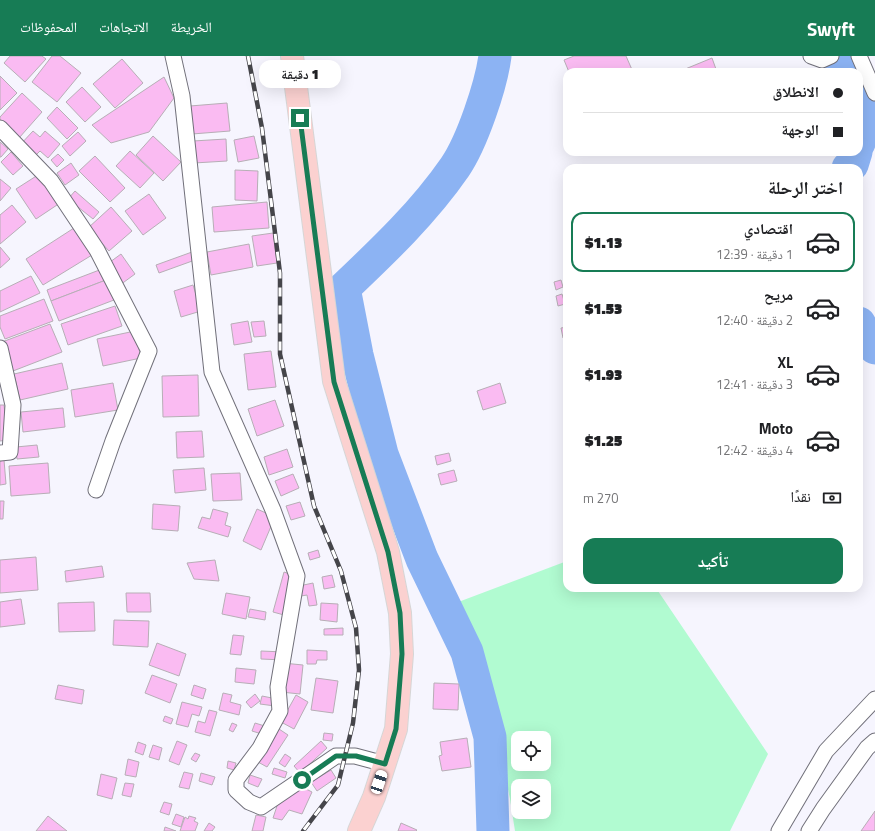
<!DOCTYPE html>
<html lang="ar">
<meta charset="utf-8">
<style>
:root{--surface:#fff;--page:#f2f2f2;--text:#202124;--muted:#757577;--line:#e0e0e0;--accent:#177c55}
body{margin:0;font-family:"Titillium Web","Noto Naskh Arabic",sans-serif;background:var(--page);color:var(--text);direction:rtl;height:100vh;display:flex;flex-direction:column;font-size:15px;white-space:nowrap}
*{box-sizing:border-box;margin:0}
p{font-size:13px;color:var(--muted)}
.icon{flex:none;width:22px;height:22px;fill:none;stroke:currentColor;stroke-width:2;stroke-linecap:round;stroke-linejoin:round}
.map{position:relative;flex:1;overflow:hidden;direction:ltr}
.sheet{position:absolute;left:563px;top:108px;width:300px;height:428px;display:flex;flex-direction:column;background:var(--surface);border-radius:12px;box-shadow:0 4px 16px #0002;direction:rtl}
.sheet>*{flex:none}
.guide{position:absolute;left:563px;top:12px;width:300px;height:88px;border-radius:12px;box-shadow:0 4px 16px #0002;direction:rtl;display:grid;align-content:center;height:88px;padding:0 20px;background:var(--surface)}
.fabs{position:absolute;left:511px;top:675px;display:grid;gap:8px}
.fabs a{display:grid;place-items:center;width:40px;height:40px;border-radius:8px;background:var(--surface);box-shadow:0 4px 16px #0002;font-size:20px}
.end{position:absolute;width:18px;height:18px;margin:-9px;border:5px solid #177c55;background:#fff;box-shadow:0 0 0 2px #fff}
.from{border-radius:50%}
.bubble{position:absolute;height:28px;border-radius:12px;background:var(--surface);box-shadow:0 4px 16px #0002;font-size:13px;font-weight:800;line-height:28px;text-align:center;direction:rtl}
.car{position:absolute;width:12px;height:24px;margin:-12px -6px;border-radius:5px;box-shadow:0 0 3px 1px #0007;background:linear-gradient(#fff 24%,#345 0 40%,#fff 0 76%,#345 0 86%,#fff 0)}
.guide b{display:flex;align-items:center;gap:14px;height:38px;font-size:15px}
.guide b+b{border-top:1px solid var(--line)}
.guide i{width:10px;height:10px;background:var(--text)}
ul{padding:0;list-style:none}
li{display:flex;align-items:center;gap:12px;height:60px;margin:0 8px 6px;padding:0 12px;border:2px solid transparent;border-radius:12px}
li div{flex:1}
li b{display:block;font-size:15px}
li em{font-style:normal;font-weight:800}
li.active{border-color:var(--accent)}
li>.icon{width:36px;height:36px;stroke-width:1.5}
h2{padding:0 20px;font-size:18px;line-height:48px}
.pay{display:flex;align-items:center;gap:10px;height:44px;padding:0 20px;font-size:15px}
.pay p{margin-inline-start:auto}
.primary-button{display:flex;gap:8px;margin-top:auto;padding:8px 20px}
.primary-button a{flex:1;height:46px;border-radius:12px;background:var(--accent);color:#fff;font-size:16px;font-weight:800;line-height:46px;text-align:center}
header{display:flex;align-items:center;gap:24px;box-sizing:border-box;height:56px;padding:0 20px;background:var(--accent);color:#fff}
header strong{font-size:19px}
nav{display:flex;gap:22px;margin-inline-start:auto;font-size:14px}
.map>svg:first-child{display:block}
.green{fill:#b1fbd1;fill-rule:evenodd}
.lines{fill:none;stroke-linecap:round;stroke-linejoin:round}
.river{stroke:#8cb3f3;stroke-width:33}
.building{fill:#fabbf2;stroke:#b7aeb6}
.street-casing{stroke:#71707a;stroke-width:17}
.primary-casing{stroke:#d6d6d6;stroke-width:24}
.street{stroke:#fff;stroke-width:15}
.primary{stroke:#fbd1d0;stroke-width:22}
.rail-casing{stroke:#45454a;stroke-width:4.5}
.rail{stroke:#fff;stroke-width:3;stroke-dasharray:9;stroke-linecap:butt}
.route{stroke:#177c55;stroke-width:5}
</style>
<header>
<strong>Swyft</strong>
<nav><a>الخريطة</a><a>الاتجاهات</a><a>المحفوظات</a></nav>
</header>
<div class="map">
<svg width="875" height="775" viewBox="0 0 875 775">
<rect width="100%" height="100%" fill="#f6f5fe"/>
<!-- green -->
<path class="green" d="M567 505V532H656L768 698 730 775H515L510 743 481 601 453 548ZM518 682H544V708H518ZM518 730H544V756H518Z"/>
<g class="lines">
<!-- river -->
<g class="river">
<polyline points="831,0 845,16"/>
<path d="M859 37C869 54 865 69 859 87"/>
<polyline points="848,112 852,109 856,96"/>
<polyline points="859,267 875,292"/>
<path d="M493 775 490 681 467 596 422 503 382 398 357 299 344 232C384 194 424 156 455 111 472 86 491 30 495 0"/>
</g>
</g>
<!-- building -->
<g class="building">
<polygon points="10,0 42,0 46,3 25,26 4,7"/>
<polygon points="52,0 60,0 81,17 57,46 32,26"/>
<polygon points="574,0 626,0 633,16 569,16 564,4"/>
<polygon points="712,2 717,16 678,16"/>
<polygon points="122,3 143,27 115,52 93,28"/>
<polygon points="0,20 17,37 0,54"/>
<polygon points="164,21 174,42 149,76 111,87 92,69"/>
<polygon points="82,31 101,51 85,66 66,46"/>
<polygon points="22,37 42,56 19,82 0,64 0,61"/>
<polygon points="227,47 230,75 192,78 190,50"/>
<polygon points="57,51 78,72 67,83 47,62"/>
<polygon points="33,75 40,81 45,75 60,88 48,102 40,95 34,101 20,89"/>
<polygon points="78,76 86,85 70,100 62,90"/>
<polygon points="153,80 181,106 163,125 136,99"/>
<polygon points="254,80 259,102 238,106 234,84"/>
<polygon points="226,83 227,105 194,107 193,85"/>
<polygon points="0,86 8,93 1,101 0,101"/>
<polygon points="130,95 154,117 140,132 116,110"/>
<polygon points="11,96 23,110 13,119 1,106"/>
<polygon points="58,98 64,104 57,111 51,104"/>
<polygon points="95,100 125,132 110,146 79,115"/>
<polygon points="71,107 79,119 65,129 57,117"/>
<polygon points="235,114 258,115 257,145 235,144"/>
<polygon points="41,117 60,147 36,163 16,133"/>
<polygon points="0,123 11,132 0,145"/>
<polygon points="75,135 99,156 93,163 68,143"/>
<polygon points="149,138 166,162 143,179 125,155"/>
<polygon points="267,146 269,172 214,176 212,151"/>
<polygon points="12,149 26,166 0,188 0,159"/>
<polygon points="111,151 132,175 109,195 88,172"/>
<polygon points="74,172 92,199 43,229 26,203"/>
<polygon points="273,177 277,207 257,210 252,180"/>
<polygon points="249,188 253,211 211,219 207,196"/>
<polygon points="0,191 10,203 0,212"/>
<polygon points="192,196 195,204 159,217 156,209"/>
<polygon points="121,198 135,218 120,229 106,209"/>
<polygon points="102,213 106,224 51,245 47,234"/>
<polygon points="31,220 40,237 0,256 0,235"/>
<polygon points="106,224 114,244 59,265 51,245"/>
<polygon points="561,224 563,231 556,234 554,226"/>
<polygon points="193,229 201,255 181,261 174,235"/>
<polygon points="562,238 565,248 558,250 556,240"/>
<polygon points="44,243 53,265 5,283 0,271 0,260"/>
<polygon points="115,250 122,270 68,289 61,268"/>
<polygon points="248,265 252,286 234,289 231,268"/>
<polygon points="264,265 266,280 254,281 251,266"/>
<polygon points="50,268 62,296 13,315 2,286"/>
<polygon points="567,271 567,282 563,282 561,272"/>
<polygon points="135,275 141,302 103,310 97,283"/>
<polygon points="271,295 276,331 248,334 244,298"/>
<polygon points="62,307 68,333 20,344 14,318"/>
<polygon points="198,319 199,360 163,361 162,320"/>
<polygon points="113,327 118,354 75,361 71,334"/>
<polygon points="500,327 506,347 483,354 477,335"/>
<polygon points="275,344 284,370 257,380 248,353"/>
<polygon points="0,349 4,349 8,384 0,385"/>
<polygon points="63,352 65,371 23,376 21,356"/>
<polygon points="202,375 204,401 177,402 176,376"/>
<polygon points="37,389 39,401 17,403 16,391"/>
<polygon points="287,393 293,411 269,419 264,401"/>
<polygon points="449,397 451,405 437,409 435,400"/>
<polygon points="4,404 6,428 0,429 0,405"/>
<polygon points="48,407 50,437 11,440 9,410"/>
<polygon points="204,412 206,434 175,437 173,414"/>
<polygon points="454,414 457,425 441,429 438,418"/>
<polygon points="240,417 242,444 213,445 211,418"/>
<polygon points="293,418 299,432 281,440 275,425"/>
<polygon points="0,445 4,445 3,463 0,463"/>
<polygon points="300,446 305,460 291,464 286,450"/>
<polygon points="153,448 180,450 178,475 152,473"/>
<polygon points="213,453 228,457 225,469 231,471 228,481 198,472 202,461 210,463"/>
<polygon points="257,453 275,461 261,494 243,485"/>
<polygon points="318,494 320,501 310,504 308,497"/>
<polygon points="36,501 38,534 0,537 0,504"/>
<polygon points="215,504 219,525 194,523 187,507"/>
<polygon points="102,510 104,521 66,526 65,515"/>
<polygon points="284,516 295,520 284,559 273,556"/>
<polygon points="332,519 335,531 324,533 322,521"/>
<polygon points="313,527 317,549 309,550 307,539 301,540 299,530"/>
<polygon points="126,537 150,537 151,556 127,556"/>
<polygon points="226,537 250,541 246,563 222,558"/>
<polygon points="21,543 25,568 0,571 0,546"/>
<polygon points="94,546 95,575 59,576 58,547"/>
<polygon points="321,547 338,548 337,566 320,564"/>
<polygon points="250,553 266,556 265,564 248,561"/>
<polygon points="114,564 149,565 148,591 113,589"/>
<polygon points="343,572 343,579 324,579 324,573"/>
<polygon points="233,579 244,580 241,599 230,598"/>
<polygon points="157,587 186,598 179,620 149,609"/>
<polygon points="307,594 327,595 327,604 317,604 316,608 307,608"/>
<polygon points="261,595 284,596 284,604 261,603"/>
<polygon points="283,607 303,609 300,638 281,636"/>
<polygon points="236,612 256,614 254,628 235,626"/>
<polygon points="152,619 177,628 170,647 145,637"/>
<polygon points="316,622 338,625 333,657 311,654"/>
<polygon points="434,627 459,628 458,654 433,653"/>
<polygon points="58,629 84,634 82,648 55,643"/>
<polygon points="194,629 206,633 203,643 191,639"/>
<polygon points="223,637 232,639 230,646 241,649 239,659 219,654"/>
<polygon points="255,638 260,645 251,652 246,646"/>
<polygon points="296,639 308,646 294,673 281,666"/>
<polygon points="262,640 277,643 275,650 260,648"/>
<polygon points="182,646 202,651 199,660 192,658 188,671 176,668"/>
<polygon points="209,654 217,656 210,680 195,676 198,665 205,667"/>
<polygon points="165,660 173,663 171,668 163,665"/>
<polygon points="232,667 237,669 233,676 229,674"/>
<polygon points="255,667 268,671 265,679 252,675"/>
<polygon points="279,673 288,679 267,711 258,706"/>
<polygon points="324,677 333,678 332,685 323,684"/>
<polygon points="467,682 471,711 442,715 439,700 442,699 440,686"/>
<polygon points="177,685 187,689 179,709 169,705"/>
<polygon points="321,685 327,692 300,717 294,710"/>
<polygon points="138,686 146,689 143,699 135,696"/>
<polygon points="153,689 162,692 159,704 149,701"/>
<polygon points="195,697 200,699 196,706 191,703"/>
<polygon points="285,698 291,702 285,711 279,707"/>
<polygon points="128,703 139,706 136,721 125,719"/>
<polygon points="228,705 236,707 234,714 227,712"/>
<polygon points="274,712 287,716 285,722 272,718"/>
<polygon points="331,714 336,722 317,735 311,726"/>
<polygon points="184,716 193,718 189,733 179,731"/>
<polygon points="201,717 215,721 212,729 199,725"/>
<polygon points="101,718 117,722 112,743 97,739"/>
<polygon points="250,719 262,723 258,731 248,727"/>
<polygon points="125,727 134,728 131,741 122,739"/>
<polygon points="300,730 312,736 302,758 289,754 282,764 273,762 278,747"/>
<polygon points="164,746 172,748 169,759 160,756"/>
<polygon points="875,755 875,775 861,775"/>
<polygon points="176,758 184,761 181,771 172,768"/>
<polygon points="256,759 266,761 263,775 252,775"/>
<polygon points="48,760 67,775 36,775"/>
<polygon points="189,760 196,762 194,765 198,767 195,775 180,775 185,761 188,763"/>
<polygon points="209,767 215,771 212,775 204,775"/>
<polygon points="401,767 417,774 416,775 398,775"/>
<polygon points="165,771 176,775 164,775"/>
</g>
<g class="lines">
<!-- street casing -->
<g class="street-casing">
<g id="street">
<polyline points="173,0 182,40 212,316 273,454 297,520 278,631 280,655 260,692 236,724 236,734 249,746 261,751 336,700 355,700 385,708"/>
<polyline points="811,0 822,4 831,0"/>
<polyline points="859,0 875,37"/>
<polyline points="0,72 51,125 97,194 149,295 113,385 96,434"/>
<polyline points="0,292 13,349 10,396 0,397"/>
<polyline points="779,775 826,695 875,643"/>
<polyline points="809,775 823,753 867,692 875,685"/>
</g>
</g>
<!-- primary casing -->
<g class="primary-casing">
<polyline id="primary" points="292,0 334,325 388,496 400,557 402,598 396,673 374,741 359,775"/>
</g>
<!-- street -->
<use href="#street" class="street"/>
<!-- primary -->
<use href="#primary" class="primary"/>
<!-- rail casing -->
<g class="rail-casing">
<polyline id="rail" points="248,0 262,72 280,217 280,298 314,450 341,515 356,572 359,614 353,667 338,729 303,775"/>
</g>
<!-- rail -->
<use href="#rail" class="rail"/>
</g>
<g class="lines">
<!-- route -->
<polyline class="route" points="300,62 334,326 388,496 400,557 402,598 396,673 385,708 356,700 336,700 302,724"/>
</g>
</svg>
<div class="fabs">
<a><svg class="icon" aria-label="locate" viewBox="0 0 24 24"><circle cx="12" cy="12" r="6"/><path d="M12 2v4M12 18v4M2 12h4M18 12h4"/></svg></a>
<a><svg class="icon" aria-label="layers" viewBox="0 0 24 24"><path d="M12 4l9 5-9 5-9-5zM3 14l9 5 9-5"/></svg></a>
</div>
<i class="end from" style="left:302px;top:724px"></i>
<i class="end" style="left:300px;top:62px"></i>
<div class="bubble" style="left:259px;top:4px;width:82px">1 دقيقة</div>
<i class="car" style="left:379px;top:726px;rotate:19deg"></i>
<div class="guide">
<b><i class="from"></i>الانطلاق</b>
<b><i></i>الوجهة</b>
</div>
<section class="sheet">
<h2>اختر الرحلة</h2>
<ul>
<li class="active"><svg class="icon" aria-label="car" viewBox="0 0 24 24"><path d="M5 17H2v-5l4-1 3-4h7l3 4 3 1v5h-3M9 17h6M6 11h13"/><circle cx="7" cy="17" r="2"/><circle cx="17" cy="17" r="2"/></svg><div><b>اقتصادي</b><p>1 دقيقة · 12:39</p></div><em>$1.13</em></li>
<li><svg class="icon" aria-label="car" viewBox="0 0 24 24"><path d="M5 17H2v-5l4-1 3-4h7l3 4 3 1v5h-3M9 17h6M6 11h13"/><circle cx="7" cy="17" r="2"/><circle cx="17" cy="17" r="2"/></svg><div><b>مريح</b><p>2 دقيقة · 12:40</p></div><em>$1.53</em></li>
<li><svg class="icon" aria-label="car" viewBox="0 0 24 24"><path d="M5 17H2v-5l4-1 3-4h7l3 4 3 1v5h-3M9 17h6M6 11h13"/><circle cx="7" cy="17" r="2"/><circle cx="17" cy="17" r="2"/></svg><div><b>XL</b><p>3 دقيقة · 12:41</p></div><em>$1.93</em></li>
<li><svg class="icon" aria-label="car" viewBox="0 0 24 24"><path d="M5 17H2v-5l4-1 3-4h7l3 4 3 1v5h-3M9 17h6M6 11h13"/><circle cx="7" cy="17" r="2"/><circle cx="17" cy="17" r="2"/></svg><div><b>Moto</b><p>4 دقيقة · 12:42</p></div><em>$1.25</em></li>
</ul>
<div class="pay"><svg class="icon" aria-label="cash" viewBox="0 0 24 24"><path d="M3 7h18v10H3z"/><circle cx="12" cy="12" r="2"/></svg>نقدًا<p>270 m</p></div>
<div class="primary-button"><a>تأكيد</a></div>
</section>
</div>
